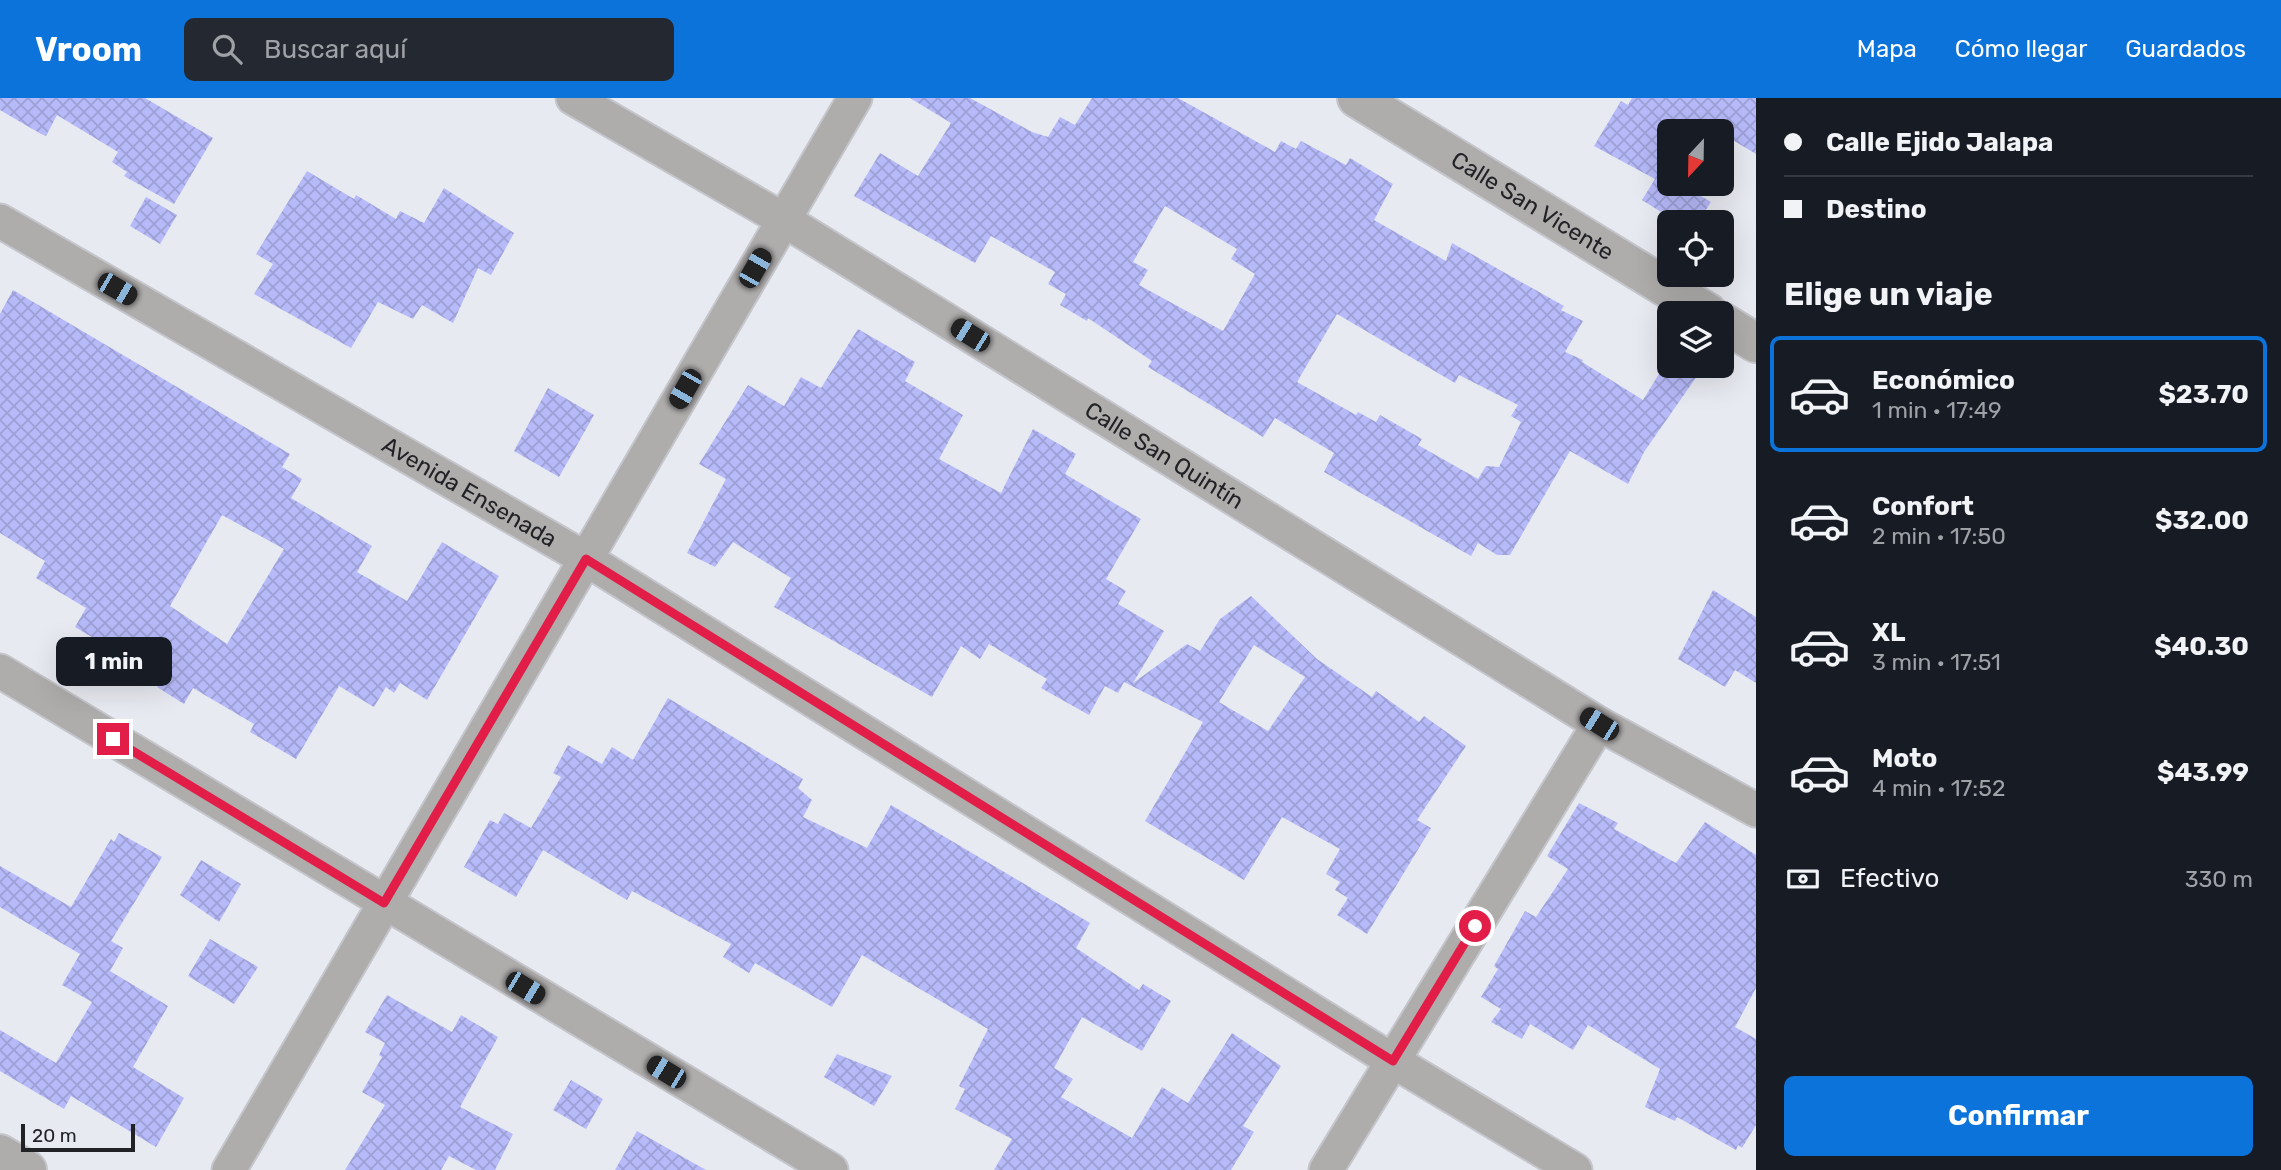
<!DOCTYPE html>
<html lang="es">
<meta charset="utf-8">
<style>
:root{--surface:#171b24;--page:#242831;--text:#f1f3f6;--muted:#9ea1a6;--line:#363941;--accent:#0c73db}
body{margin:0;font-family:Rubik,sans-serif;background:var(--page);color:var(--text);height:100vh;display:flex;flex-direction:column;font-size:26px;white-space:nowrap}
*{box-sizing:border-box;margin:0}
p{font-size:23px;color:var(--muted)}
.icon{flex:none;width:38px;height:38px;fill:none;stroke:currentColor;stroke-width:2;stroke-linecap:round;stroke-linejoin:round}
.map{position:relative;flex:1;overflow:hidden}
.sheet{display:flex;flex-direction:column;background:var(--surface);width:525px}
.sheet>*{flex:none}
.guide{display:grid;align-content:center;height:154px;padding:0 28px;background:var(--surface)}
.needle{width:46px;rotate:202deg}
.fabs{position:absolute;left:1657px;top:21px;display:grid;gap:14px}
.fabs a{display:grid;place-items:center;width:77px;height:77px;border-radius:10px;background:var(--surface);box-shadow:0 7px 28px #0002;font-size:35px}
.scale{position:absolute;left:21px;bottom:18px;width:114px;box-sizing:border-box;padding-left:7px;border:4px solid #212225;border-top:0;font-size:19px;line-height:24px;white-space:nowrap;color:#212225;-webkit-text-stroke:5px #e8eaf1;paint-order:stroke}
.end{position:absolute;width:32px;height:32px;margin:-16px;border:9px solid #e11d48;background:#fff;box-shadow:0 0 0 4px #fff}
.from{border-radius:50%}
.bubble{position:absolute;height:49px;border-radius:10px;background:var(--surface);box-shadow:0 7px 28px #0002;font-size:23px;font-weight:700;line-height:49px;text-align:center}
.car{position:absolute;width:21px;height:42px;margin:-21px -10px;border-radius:9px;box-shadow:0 0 5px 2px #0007;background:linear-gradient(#222 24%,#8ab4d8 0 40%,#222 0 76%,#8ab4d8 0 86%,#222 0)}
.guide b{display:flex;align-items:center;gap:24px;height:66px;font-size:26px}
.guide b+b{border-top:2px solid var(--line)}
.guide i{width:18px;height:18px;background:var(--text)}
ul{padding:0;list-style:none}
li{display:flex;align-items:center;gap:21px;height:116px;margin:0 14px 10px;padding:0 14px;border:4px solid transparent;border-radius:10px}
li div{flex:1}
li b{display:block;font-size:26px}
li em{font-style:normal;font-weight:700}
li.selected{border-color:var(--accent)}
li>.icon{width:63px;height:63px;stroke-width:1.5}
h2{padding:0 28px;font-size:32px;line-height:84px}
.pay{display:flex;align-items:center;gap:18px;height:77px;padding:0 28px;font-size:26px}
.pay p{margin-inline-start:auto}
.cta{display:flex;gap:14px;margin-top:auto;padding:14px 28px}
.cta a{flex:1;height:80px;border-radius:10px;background:var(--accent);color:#fff;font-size:28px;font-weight:700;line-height:80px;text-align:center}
header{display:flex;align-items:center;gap:42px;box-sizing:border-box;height:98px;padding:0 35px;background:var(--accent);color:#fff}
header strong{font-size:33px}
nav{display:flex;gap:38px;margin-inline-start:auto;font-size:24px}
.search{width:490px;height:63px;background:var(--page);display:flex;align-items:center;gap:18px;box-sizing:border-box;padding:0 24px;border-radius:10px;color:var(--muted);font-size:26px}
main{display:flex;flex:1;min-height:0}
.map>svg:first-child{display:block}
.building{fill:url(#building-cross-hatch);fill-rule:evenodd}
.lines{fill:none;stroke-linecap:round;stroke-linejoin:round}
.minor-casing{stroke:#c4c6cc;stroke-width:37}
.tertiary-casing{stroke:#c4c6cc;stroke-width:42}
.minor{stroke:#afacac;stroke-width:33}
.tertiary{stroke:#afacac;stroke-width:38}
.route{stroke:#e11d48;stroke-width:9}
.labels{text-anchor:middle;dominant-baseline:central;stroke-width:5;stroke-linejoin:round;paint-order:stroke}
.street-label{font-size:23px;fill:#212225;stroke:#e8eaf1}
</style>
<header>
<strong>Vroom</strong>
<div class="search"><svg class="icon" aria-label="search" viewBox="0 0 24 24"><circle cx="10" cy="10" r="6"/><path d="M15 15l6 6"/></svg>Buscar aquí</div>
<nav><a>Mapa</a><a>Cómo llegar</a><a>Guardados</a></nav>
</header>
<main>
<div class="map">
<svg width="1756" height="1072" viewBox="0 0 1756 1072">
<defs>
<pattern id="building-cross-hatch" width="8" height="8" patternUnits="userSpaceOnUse" patternTransform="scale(1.75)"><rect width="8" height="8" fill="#b7baf9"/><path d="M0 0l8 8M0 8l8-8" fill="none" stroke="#9da0d5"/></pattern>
</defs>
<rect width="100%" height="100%" fill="#e8eaf1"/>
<!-- building -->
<g class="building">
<polygon points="0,0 145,0 213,40 174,106 124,78 127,74 112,64 118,54 57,17 46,38 41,36 0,12"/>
<path d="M910 0H970L1032 34 1048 39 1060 19 1075 27 1092 0H1178L1275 54 1281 43 1296 51 1301 43 1346 67 1350 60 1393 86 1374 122 1446 163 1452 145 1564 208 1561 212 1583 223 1565 254 1583 262 1582 264 1643 302 1668 261 1670 268H1704L1644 354 1628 386 1570 353 1510 457H1497L1478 445 1471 458 1324 374 1334 355 1275 320 1263 339 1148 269 1152 263 1088 220 1087 223 1060 207 1066 196 1048 186 1055 174 991 138 975 165 854 98 880 55 918 78 951 25ZM1165 108 1237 151 1231 161 1255 176 1223 233 1139 187 1148 172 1133 164ZM1337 216 1455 285 1459 277 1518 307 1511 318 1521 324 1499 369 1486 368 1478 381 1418 347 1422 341 1380 317 1376 324 1358 314 1356 317 1297 284Z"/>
<polygon points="1632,0 1756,0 1756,56 1731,41 1722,57 1722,33 1670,33 1670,86 1706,86 1699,97 1711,104 1698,124 1677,124 1642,102 1655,81 1594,48 1621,3 1628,7"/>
<polygon points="307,73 354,101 356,97 396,121 400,113 424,125 444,90 514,135 491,177 478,170 453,225 422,207 413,221 378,204 351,250 254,196 273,166 256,156"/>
<polygon points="146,99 177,117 160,146 130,128"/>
<path d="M13 192 290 356 282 369 302 381 291 400 372 448 357 474 407 503 442 444 499 478 427 602 400 585 394 595 386 589 374 609 339 588 296 661 250 634 254 626 193 590 184 606 157 589 162 581 75 529 86 510 36 480 45 463 0 435V216ZM222 417 284 451 227 546 170 508Z"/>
<path d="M858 231 915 264 905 283 963 317 939 361 1001 395 1033 331 1076 356 1065 376 1141 421 1106 481 1126 493 1118 506 1164 533 1133 585 1187 546 1200 553 1220 521 1251 498 1317 561 1372 599 1376 593 1419 624 1424 618 1466 648 1417 722 1431 730 1367 836 1337 817 1348 800 1335 792 1340 784 1326 776 1340 751 1282 719 1244 782 1145 723 1203 624 1124 584 1118 595 1105 588 1089 617 1041 590 1047 581 989 546 980 561 961 548 932 599 774 509 791 480 733 444 715 469 687 455 726 381 699 366 748 287 784 308 801 279 821 290ZM1254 547 1305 579 1268 633 1219 604Z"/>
<polygon points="548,290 594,317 559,379 514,353"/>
<polygon points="1713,492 1756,519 1756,585 1735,572 1725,589 1678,561"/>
<polygon points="668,600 803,681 798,690 812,702 803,719 867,750 891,707 1090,825 1076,850 1139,892 1143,886 1171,903 1142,953 1082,919 1054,970 1073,981 1061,999 1132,1040 1162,989 1188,1005 1232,935 1281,968 1243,1028 1254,1034 1231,1072 994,1072 1012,1041 955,1011 965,991 959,988 988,931 862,857 832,909 755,865 749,875 723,859 731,846 632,793 627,802 543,752 516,799 464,769 490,722 498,726 504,715 531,730 561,679 553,675 568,647 602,666 612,649 633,662"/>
<polygon points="1579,705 1618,725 1614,731 1676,765 1705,724 1756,757 1756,890 1735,929 1756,941 1756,1027 1742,1050 1738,1047 1736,1052 1677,1019 1675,1023 1645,1009 1660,971 1588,927 1573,952 1530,926 1522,941 1491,924 1501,911 1481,899 1498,871 1494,868 1525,813 1536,819 1568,771 1547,758"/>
<polygon points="119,735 162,759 111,843 123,850 110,873 168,908 133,969 184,1000 156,1049 71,998 64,1011 0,973 0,932 56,965 92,904 62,887 80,856 0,809 0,768 71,809 111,741 114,744"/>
<polygon points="201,762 241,786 219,824 180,797"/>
<polygon points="210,841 258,869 234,906 188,878"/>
<polygon points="387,897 452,934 461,917 498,939 460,1009 513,1036 495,1072 476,1072 449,1058 441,1072 345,1072 385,1007 362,994 382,959 379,957 385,945 365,934"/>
<polygon points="837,956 892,978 874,1008 824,979"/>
<polygon points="571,982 603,1001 586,1031 553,1012"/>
<polygon points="637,1033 706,1072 615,1072"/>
</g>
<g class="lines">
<!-- minor casing -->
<g class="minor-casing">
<g id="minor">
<path id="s1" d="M573 0 784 122 1599 626 1756 712"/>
<path id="s2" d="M0 123 586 461 1393 963 1575 1072"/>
<polyline points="0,573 831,1072"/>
<polyline points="229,1072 855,0"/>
<polyline points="1326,1072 1599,626"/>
</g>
</g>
<!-- tertiary casing -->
<g class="tertiary-casing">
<g id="tertiary">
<path id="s3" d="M1357 0 1708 215"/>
<polyline points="1722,224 1756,245"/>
<polyline points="0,1056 27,1072"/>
</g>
</g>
<!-- minor -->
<use href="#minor" class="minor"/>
<!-- tertiary -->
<use href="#tertiary" class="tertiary"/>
</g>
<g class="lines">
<!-- route -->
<polyline class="route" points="113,641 384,805 586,461 1393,963 1475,828"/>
</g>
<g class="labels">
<!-- street labels -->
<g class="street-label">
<text stroke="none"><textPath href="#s3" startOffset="206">Calle San Vicente</textPath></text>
<text stroke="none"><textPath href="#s1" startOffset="691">Calle San Quintín</textPath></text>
<text stroke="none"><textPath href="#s2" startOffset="542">Avenida Ensenada</textPath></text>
</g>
</g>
</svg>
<div class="fabs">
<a><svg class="needle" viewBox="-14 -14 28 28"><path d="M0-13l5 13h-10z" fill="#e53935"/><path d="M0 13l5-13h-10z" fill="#9ea1a6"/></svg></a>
<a><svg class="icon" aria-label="locate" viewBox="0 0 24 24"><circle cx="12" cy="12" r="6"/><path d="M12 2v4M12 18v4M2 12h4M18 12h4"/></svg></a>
<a><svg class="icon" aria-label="layers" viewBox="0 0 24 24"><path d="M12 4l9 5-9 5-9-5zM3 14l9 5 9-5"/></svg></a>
</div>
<div class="scale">20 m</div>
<i class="end from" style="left:1475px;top:828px"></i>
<i class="end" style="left:113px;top:641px"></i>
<div class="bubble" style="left:56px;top:539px;width:116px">1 min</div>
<i class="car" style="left:755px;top:170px;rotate:30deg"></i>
<i class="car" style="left:117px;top:191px;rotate:120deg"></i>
<i class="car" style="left:970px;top:237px;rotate:302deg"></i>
<i class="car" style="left:685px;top:291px;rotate:210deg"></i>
<i class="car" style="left:1599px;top:626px;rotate:302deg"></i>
<i class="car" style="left:525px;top:890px;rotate:121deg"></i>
<i class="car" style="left:666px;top:974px;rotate:301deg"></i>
</div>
<section class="sheet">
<div class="guide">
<b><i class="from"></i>Calle Ejido Jalapa</b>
<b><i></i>Destino</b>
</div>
<h2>Elige un viaje</h2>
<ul>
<li class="selected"><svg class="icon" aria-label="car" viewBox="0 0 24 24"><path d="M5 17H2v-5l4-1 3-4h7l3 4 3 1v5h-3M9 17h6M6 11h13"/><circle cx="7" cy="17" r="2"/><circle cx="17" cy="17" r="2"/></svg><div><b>Económico</b><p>1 min · 17:49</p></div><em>$23.70</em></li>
<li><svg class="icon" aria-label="car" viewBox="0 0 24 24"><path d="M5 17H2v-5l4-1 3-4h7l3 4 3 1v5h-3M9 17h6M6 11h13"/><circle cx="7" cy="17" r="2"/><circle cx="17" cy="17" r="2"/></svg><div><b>Confort</b><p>2 min · 17:50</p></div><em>$32.00</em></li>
<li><svg class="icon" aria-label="car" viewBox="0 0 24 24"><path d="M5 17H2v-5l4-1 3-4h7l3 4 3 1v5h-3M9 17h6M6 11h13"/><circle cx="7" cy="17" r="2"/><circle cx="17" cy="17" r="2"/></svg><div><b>XL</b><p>3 min · 17:51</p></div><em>$40.30</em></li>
<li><svg class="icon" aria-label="car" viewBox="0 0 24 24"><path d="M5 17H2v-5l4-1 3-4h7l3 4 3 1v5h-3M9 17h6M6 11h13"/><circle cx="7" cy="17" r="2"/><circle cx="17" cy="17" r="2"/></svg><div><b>Moto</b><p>4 min · 17:52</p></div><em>$43.99</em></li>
</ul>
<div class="pay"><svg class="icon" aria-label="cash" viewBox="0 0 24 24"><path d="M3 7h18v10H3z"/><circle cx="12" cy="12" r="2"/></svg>Efectivo<p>330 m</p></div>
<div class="cta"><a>Confirmar</a></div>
</section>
</main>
